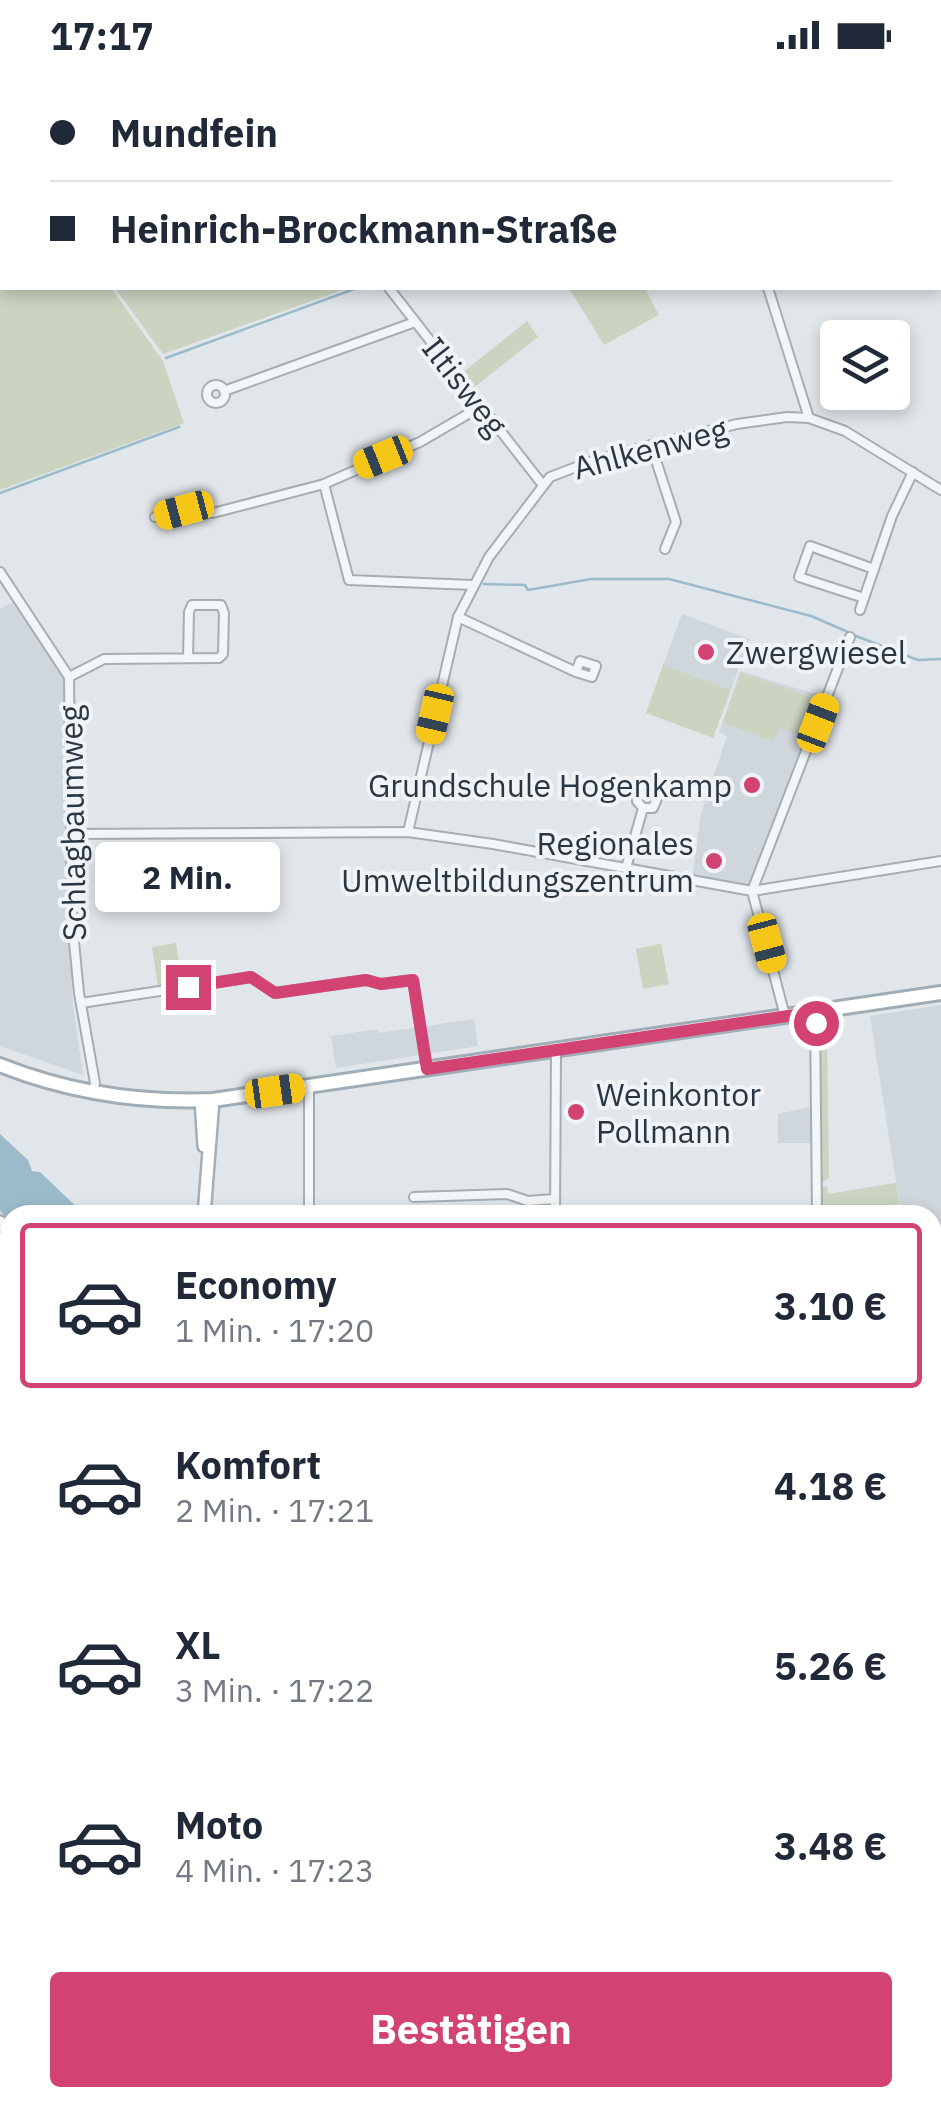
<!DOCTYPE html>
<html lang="de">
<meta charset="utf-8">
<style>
:root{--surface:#fff;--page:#f6f6f7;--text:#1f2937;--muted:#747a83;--line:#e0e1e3;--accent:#d24373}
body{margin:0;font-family:"IBM Plex Sans",sans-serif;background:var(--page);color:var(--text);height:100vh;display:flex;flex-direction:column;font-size:38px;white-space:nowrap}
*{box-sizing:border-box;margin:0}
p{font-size:32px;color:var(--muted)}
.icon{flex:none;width:55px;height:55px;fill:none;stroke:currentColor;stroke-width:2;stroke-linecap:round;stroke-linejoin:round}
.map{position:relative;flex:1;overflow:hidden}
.sheet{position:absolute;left:0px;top:1135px;width:942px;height:902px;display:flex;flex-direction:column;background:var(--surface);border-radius:30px 30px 0 0;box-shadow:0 5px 15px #0003}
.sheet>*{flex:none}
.top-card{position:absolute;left:0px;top:0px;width:942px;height:220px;box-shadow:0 5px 15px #0003;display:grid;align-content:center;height:220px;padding:0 50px;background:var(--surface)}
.controls{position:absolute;left:820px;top:250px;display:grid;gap:20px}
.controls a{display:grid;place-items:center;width:90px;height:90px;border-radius:10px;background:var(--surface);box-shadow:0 5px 15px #0003;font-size:50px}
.end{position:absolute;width:45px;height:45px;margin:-22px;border:12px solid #d24373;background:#fff;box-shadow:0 0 0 5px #fff}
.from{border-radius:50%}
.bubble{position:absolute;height:70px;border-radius:10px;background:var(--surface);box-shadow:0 5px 15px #0003;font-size:32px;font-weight:800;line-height:70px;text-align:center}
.car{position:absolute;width:30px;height:60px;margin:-30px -15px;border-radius:12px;box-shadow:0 0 8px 2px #0007;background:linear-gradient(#f5c518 24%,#345 0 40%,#f5c518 0 76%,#345 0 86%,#f5c518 0)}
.top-card b{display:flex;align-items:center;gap:35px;height:95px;font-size:38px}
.top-card b+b{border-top:2px solid var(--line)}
.top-card i{width:25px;height:25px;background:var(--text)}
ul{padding:18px 0 0;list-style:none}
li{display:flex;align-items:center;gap:30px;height:165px;margin:0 20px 15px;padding:0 30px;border:5px solid transparent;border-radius:10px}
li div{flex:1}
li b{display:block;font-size:38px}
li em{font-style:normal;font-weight:800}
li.selected{border-color:var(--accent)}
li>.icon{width:90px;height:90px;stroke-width:1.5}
.cta{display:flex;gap:20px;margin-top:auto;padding:20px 50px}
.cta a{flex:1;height:115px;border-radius:10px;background:var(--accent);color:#fff;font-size:40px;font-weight:800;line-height:115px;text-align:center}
.status{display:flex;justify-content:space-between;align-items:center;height:70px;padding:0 50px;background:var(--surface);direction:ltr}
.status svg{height:28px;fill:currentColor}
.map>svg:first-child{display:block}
.built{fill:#cfd6dc}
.green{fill:#cad4c1}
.water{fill:#9bbbcb}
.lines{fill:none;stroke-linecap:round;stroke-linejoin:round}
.stream{stroke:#9bbbcb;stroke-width:2.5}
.street-casing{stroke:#a6aeb4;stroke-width:12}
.secondary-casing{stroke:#a6aeb4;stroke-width:16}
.primary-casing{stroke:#a0adb6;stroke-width:18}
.street{stroke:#f3f6f8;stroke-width:8}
.secondary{stroke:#fff;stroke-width:11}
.primary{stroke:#fff;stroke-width:12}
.route{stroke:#d24373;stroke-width:12}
.poi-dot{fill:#d24373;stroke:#f0f4f7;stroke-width:4}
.labels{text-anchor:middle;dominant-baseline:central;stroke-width:8;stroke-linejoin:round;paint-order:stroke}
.street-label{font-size:32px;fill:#293742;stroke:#f0f4f7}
.poi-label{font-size:32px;fill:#293742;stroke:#f0f4f7;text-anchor:start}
</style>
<div class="status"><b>17:17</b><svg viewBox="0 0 49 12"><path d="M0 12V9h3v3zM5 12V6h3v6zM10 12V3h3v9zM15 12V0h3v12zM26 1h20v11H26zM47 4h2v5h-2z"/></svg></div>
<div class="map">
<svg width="941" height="2037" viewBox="0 0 941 2037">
<rect width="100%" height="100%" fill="#e1e6ea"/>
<!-- built -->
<g class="built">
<polygon points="14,531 64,609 65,746 73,936 83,1005 0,976 0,539"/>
<polygon points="682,544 749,569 731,620 663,595"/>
<polygon points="740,601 828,628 752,821 692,810 701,744 727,666 719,662"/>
<polygon points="941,935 941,1248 933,1249 932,1145 896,1145 901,1144 870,946"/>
<polygon points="474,949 478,976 336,998 331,966 378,959 379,963"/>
<polygon points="811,1037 811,1073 778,1073 778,1044"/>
</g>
<!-- green -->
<g class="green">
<polygon points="0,0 233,0 234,2 2,2 2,50"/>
<polygon points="802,0 941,0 941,100 940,2"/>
<polygon points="0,54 2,218 111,218 163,291 184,353 0,420"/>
<polygon points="115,218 348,218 163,284"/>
<polygon points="569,218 645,218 659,245 604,275"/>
<polygon points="527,251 538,267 468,322 457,307"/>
<polygon points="663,595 731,620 713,668 646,643"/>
<polygon points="741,603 819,630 806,666 779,658 774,671 723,653"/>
<polygon points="176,873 182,912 158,916 152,877"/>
<polygon points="661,874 669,914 643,919 636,879"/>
<polygon points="827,963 829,1108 821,1113 821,964"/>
<polygon points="896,1113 899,1134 846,1145 821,1145 822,1117 827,1116 828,1124"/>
<polygon points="941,1271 941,1820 932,1814 932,1273"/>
<polygon points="10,1473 10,1548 0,1475"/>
<polygon points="0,1723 10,1733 10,2028 127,2028 129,2037 0,2037"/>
<polygon points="135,2028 876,2028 896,2037 135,2037"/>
</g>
<!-- water -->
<g class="water">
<polygon points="0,1064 28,1090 32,1101 40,1102 85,1145 10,1145 10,1151 0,1141"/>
<polygon points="0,1659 10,1669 10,1733 0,1723"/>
<polygon points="933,1814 941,1820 941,1900 933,1895"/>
<polygon points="933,1999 941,2001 941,2037 896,2037 876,2028 932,2028"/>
</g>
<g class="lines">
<!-- stream -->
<g class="stream">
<polyline points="687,2 695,2"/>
<polyline points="789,2 791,0"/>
<polyline points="166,288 357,218"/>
<polyline points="0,423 179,357"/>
<polyline points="484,514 525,515 528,520 591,509 669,509 811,546 848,562"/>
<polyline points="856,566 918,590 941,589"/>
<polyline points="0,1472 10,1507"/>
<polyline points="834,2028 847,2037"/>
</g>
<!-- street casing -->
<g class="street-casing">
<g id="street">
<polyline points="240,0 242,2"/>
<polyline points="389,218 542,414"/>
<polyline points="768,218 809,348"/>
<circle cx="216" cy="324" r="9"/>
<polyline points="224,321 415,252"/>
<polyline points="651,375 676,452 665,479"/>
<polyline points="324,414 349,510 473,515"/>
<polyline points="155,447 184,440 213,443 324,414 420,372 480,337"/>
<polyline points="0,502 69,607 72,851 79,923 95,1013 93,1022"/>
<polyline points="864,528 799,507 810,476 874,499"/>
<polyline points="860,540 892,446 913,402"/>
<polyline points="458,547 576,602 580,591 596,596 592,607 576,602"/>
<polyline points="69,607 104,589 219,588 223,584 224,543 221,535 192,535 189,542 188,588"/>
<polyline points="408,762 458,547 489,487 550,407 589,392 663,372 737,354 787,347 809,348 845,361 941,420"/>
<polyline points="70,764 408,762 493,774 752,821 785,946"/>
<polyline points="626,798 643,738 653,738 660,722 643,715 637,731 643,738"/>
<polyline points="752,821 850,567"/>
<polyline points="752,821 941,791"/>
<polyline points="81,933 251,907 275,923 366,910 381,914 413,910 427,999"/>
<polyline points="815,942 817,1145"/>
<polyline points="414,1127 507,1124 528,1131 554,1129"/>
<polyline points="309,1145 309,1016"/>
<polyline points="555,1145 556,980"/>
<polyline points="0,1214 10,1209"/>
<polyline points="0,1423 10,1437"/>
<polyline points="0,1467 10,1463"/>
<polyline points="932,1905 941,1910"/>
</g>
</g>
<!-- secondary casing -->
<g class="secondary-casing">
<g id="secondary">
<polyline points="201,1030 204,1076"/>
<polyline points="204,1145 213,1030"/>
<polyline points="0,1152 10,1163"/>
<polyline points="932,1799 941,1804"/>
</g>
</g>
<!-- primary casing -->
<g class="primary-casing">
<path id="primary" d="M0 995C68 1022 140 1033 213 1030L941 923"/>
</g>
<!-- street -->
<use href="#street" class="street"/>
<!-- secondary -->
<use href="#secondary" class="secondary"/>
<!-- primary -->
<use href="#primary" class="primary"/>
</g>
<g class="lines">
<!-- route -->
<polyline class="route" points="188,917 251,907 275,923 366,910 381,914 413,910 427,999 815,942 816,953"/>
</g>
<!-- markers -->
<g class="poi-dot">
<circle cx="706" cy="582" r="10"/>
<circle cx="752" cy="715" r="10"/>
<circle cx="714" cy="791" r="10"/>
<circle cx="576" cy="1042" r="10"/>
</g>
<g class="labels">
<!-- street labels -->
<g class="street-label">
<text transform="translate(465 316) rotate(52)">Iltisweg</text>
<text transform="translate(650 378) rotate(-15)">Ahlkenweg</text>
<text transform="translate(72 753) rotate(-91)">Schlagbaumweg</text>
</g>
<!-- poi labels -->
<g class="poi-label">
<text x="726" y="582">Zwergwiesel</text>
<text x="732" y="715" text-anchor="end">Grundschule Hogenkamp</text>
<text x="694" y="773" text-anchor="end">Regionales<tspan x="694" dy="37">Umweltbildungszentrum</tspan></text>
<text x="596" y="1024">Weinkontor<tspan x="596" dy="37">Pollmann</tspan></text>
</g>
</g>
</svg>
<div class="controls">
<a><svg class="icon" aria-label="layers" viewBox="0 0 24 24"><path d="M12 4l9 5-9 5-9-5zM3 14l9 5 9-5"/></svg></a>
</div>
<i class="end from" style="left:816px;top:953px"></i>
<i class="end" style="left:188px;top:917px"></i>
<div class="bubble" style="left:95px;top:772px;width:185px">2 Min.</div>
<i class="car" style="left:383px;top:387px;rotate:248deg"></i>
<i class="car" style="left:184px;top:440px;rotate:255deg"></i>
<i class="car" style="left:435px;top:644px;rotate:193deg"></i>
<i class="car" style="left:818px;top:653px;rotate:21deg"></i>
<i class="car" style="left:767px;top:873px;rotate:165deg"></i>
<i class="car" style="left:275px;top:1021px;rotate:82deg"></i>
<div class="top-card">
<b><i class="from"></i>Mundfein</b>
<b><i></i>Heinrich-Brockmann-Straße</b>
</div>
<section class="sheet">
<ul>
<li class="selected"><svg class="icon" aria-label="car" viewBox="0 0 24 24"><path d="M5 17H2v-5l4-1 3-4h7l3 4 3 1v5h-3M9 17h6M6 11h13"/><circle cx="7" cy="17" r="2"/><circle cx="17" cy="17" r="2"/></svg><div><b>Economy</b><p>1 Min. · 17:20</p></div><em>3.10 €</em></li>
<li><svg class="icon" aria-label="car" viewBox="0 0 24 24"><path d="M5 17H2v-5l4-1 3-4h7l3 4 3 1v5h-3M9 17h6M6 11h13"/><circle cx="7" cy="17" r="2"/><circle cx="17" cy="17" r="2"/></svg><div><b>Komfort</b><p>2 Min. · 17:21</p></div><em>4.18 €</em></li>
<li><svg class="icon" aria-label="car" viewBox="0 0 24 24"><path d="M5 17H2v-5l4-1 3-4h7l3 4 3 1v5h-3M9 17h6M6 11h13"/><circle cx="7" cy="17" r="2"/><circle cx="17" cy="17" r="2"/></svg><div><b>XL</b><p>3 Min. · 17:22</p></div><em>5.26 €</em></li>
<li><svg class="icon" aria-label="car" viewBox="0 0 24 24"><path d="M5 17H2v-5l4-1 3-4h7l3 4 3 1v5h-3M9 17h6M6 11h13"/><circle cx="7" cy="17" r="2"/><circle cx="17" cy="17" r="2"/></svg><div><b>Moto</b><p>4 Min. · 17:23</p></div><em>3.48 €</em></li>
</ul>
<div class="cta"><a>Bestätigen</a></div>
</section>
</div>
